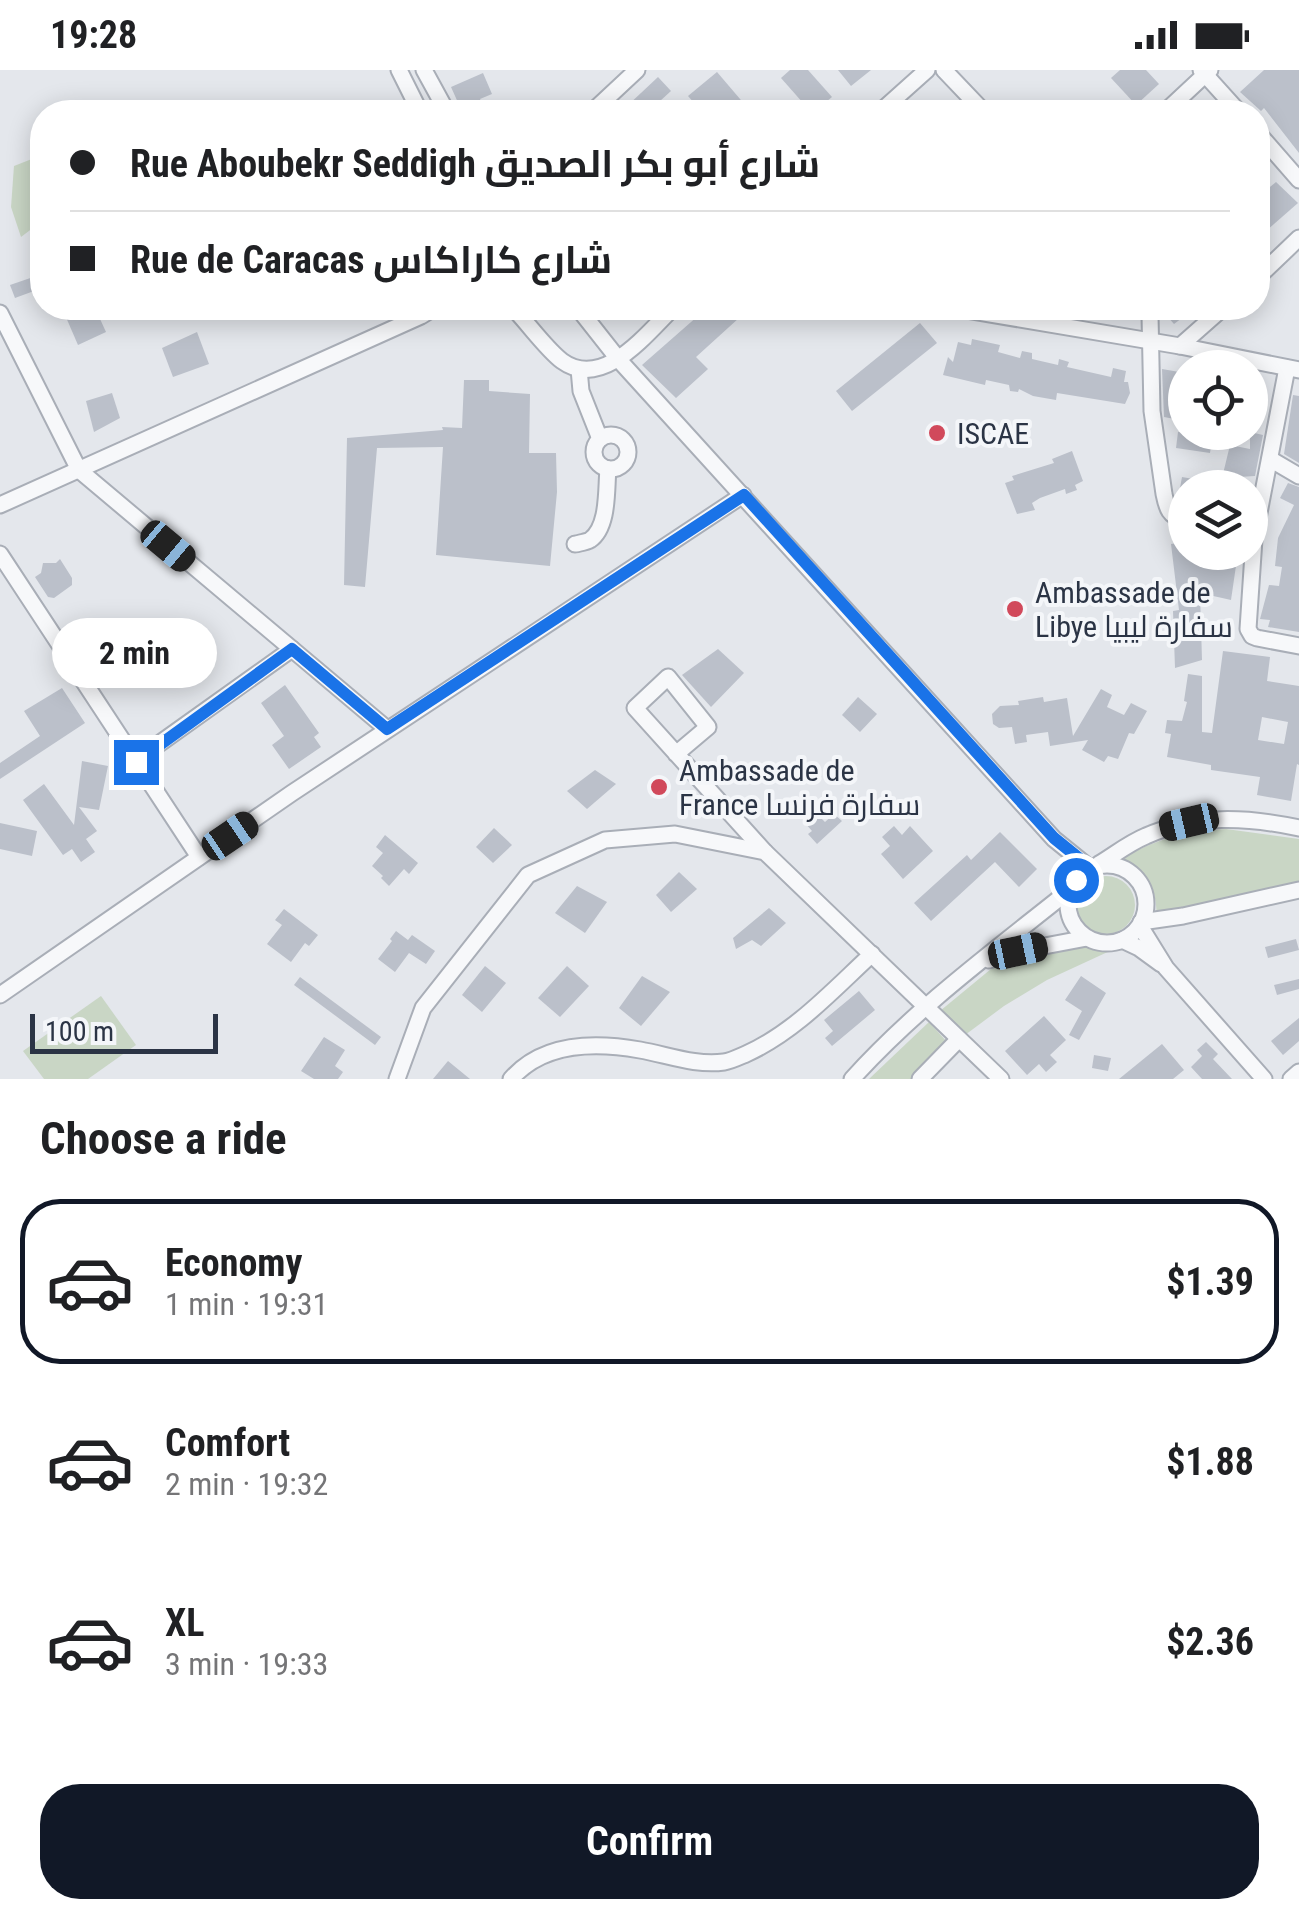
<!DOCTYPE html>
<meta charset="utf-8">
<style>
:root{--surface:#fff;--page:#f6f6f6;--text:#202124;--muted:#757577;--line:#e0e0e0;--accent:#111827}
body{margin:0;font-family:"Roboto Condensed",Cairo,sans-serif;background:var(--page);color:var(--text);height:100vh;display:flex;flex-direction:column;font-size:38px;white-space:nowrap}
*{box-sizing:border-box;margin:0}
p{font-size:32px;color:var(--muted)}
.icon{flex:none;width:55px;height:55px;fill:none;stroke:currentColor;stroke-width:2;stroke-linecap:round;stroke-linejoin:round}
.map{position:relative;height:1009px;overflow:hidden}
.side{display:flex;flex-direction:column;background:var(--surface);flex:1}
.side>*{flex:none}
.top-card{position:absolute;left:30px;top:30px;width:1240px;height:220px;border-radius:40px;box-shadow:0 5px 25px #0003;display:grid;align-content:center;height:220px;padding:0 40px;background:var(--surface)}
.controls{position:absolute;left:1168px;top:280px;display:grid;gap:20px}
.controls a{display:grid;place-items:center;width:100px;height:100px;border-radius:50%;background:var(--surface);box-shadow:0 5px 25px #0003;font-size:50px}
.scale{position:absolute;left:30px;bottom:25px;width:188px;box-sizing:border-box;padding-left:10px;border:5px solid #2b3445;border-top:0;font-size:28px;line-height:35px;white-space:nowrap;color:#2b3445;-webkit-text-stroke:8px #f4f6f9;paint-order:stroke}
.end{position:absolute;width:45px;height:45px;margin:-22px;border:12px solid #1a73e8;background:#fff;box-shadow:0 0 0 5px #fff}
.from{border-radius:50%}
.bubble{position:absolute;height:70px;border-radius:35px;background:var(--surface);box-shadow:0 5px 25px #0003;font-size:32px;font-weight:700;line-height:70px;text-align:center}
.car{position:absolute;width:30px;height:60px;margin:-30px -15px;border-radius:12px;box-shadow:0 0 8px 2px #0007;background:linear-gradient(#222 24%,#8ab4d8 0 40%,#222 0 76%,#8ab4d8 0 86%,#222 0)}
.top-card b{display:flex;align-items:center;gap:35px;height:95px;font-size:38px}
.top-card b+b{border-top:2px solid var(--line)}
.top-card i{width:25px;height:25px;background:var(--text)}
ul{padding:0;list-style:none}
li{display:flex;align-items:center;gap:30px;height:165px;margin:0 20px 15px;padding:0 20px;border:5px solid transparent;border-radius:40px}
li div{flex:1}
li b{display:block;font-size:38px}
li em{font-style:normal;font-weight:700}
li.active{border-color:var(--accent)}
li>.icon{width:90px;height:90px;stroke-width:1.5}
h2{padding:0 40px;font-size:45px;line-height:120px}
.primary-button{display:flex;gap:20px;margin-top:auto;padding:20px 40px}
.primary-button a{flex:1;height:115px;border-radius:40px;background:var(--accent);color:#fff;font-size:40px;font-weight:700;line-height:115px;text-align:center}
.status{display:flex;justify-content:space-between;align-items:center;height:70px;padding:0 50px;background:var(--surface);direction:ltr}
.status svg{height:28px;fill:currentColor}
.map>svg:first-child{display:block}
.green{fill:#c9d6c5}
.building{fill:#bbc0ca;fill-rule:evenodd}
.lines{fill:none;stroke-linecap:round;stroke-linejoin:round}
.minor-casing{stroke:#a9aeb7;stroke-width:19}
.minor{stroke:#f7f8fa;stroke-width:15}
.route{stroke:#1a73e8;stroke-width:12}
.poi-dot{fill:#d1495b;stroke:#f4f6f9;stroke-width:4}
.labels{text-anchor:middle;dominant-baseline:central;stroke-width:8;stroke-linejoin:round;paint-order:stroke}
.poi-label{font-size:30px;fill:#2b3445;stroke:#f4f6f9;text-anchor:start}
</style>
<div class="status"><b>19:28</b><svg viewBox="0 0 49 12"><path d="M0 12V9h3v3zM5 12V6h3v6zM10 12V3h3v9zM15 12V0h3v12zM26 1h20v11H26zM47 4h2v5h-2z"/></svg></div>
<div class="map">
<svg width="1299" height="1009" viewBox="0 0 1299 1009">
<rect width="100%" height="100%" fill="#e4e7ec"/>
<!-- green -->
<g class="green">
<polygon points="42,85 42,151 21,167 11,137 14,96"/>
<path d="M1226 759 1299 769V819L1157 849C1156 819 1151 801 1121 790 1153 769 1188 761 1226 759Z"/>
<circle cx="1106" cy="835" r="29"/>
<polygon points="1086,875 1112,880 1047,910 1004,936 961,968 940,941 991,899 1031,883"/>
<polygon points="101,926 136,975 88,1009 44,1009 23,981"/>
<polygon points="929,952 957,983 925,1009 869,1009"/>
</g>
<!-- building -->
<g class="building">
<polygon points="790,0 808,0 832,27 814,42 811,42 781,8"/>
<polygon points="838,0 871,0 851,16"/>
<polygon points="1120,0 1146,0 1159,14 1136,35 1111,8"/>
<polygon points="1264,0 1299,0 1299,83 1264,38 1261,41 1240,22"/>
<polygon points="717,2 746,36 738,42 702,42 688,26"/>
<polygon points="483,3 492,24 480,29 487,42 466,42 462,36 460,37 451,17"/>
<polygon points="658,7 671,21 648,42 630,42 625,38"/>
<polygon points="1276,112 1298,133 1258,168 1258,127"/>
<polygon points="42,204 42,218 15,228 10,215"/>
<polygon points="62,238 95,238 106,262 78,275"/>
<polygon points="707,238 750,238 696,287 708,299 676,328 642,295"/>
<polygon points="1160,238 1179,238 1186,245 1174,254"/>
<polygon points="920,253 937,273 852,341 836,321"/>
<polygon points="197,262 209,294 173,307 162,278"/>
<polygon points="972,269 1000,275 998,282 1020,288 1022,281 1032,283 1032,289 1058,295 1059,289 1069,292 1067,297 1111,307 1113,298 1126,301 1124,312 1128,312 1130,323 1125,334 1057,323 1056,330 1033,326 1019,319 1018,322 1010,321 1009,315 986,310 985,315 943,305 948,287 953,292 958,272 971,275"/>
<polygon points="1162,299 1185,303 1185,351 1164,347"/>
<polygon points="464,310 489,310 489,321 530,324 529,383 556,383 557,422 550,496 436,485 443,377 377,378 365,517 344,515 347,368 443,360 442,357 462,358"/>
<polygon points="112,323 120,348 94,362 86,331"/>
<polygon points="1293,325 1299,326 1299,393 1284,384"/>
<polygon points="1178,362 1213,362 1210,383 1176,378"/>
<polygon points="1250,362 1263,365 1255,406 1222,408 1230,375 1250,379"/>
<polygon points="1072,381 1083,411 1075,415 1077,420 1066,424 1065,419 1040,428 1032,433 1035,440 1017,444 1005,413 1014,410 1012,406 1054,393 1052,389"/>
<polygon points="1182,407 1210,412 1210,418 1180,418"/>
<polygon points="1288,413 1299,417 1299,562 1268,557 1270,550 1260,549 1269,515 1279,516 1282,497 1275,496 1278,468 1294,435 1280,428"/>
<polygon points="1185,472 1185,482 1238,482 1231,530 1200,523 1202,590 1175,598 1173,541 1179,540 1171,474"/>
<polygon points="60,489 72,508 72,515 54,528 48,527 35,507 41,503 43,493 56,493"/>
<polygon points="718,579 744,603 711,637 682,605"/>
<path d="M1223 581 1270 587 1267 611 1299 616V695L1297 694 1291 731 1257 725 1260 707 1211 700V695L1167 687 1171 664 1165 663 1167 650 1182 651 1187 632 1184 631 1188 604 1202 606V662L1212 663ZM1262 647 1288 652 1284 674 1258 670Z"/>
<polygon points="285,615 319,663 314,667 321,677 289,699 272,675 284,666 261,633"/>
<polygon points="62,618 85,653 0,709 0,693 40,666 24,641"/>
<polygon points="1101,619 1112,625 1107,637 1124,645 1131,633 1147,641 1134,664 1129,663 1118,689 1108,686 1104,692 1082,680 1088,670 1050,676 1048,662 1026,665 1027,672 1015,674 1012,657 999,658 993,654 992,644 1000,636 1019,635 1018,631 1043,627 1044,632 1067,628 1073,666"/>
<polygon points="858,627 877,644 860,662 842,645"/>
<polygon points="82,691 108,696 99,740 79,737 97,761 86,769 95,782 81,792 72,779 63,785 23,730 44,714 74,755"/>
<polygon points="595,700 616,714 587,739 567,721"/>
<polygon points="816,743 825,752 834,744 842,751 817,774 808,764 812,761 805,753"/>
<polygon points="0,753 37,761 32,786 0,779"/>
<polygon points="894,756 902,765 910,756 933,781 903,809 881,784 890,776 882,767"/>
<polygon points="494,758 512,775 493,793 476,777"/>
<polygon points="1000,762 1037,799 1019,817 995,792 931,851 914,833 967,785 971,790"/>
<polygon points="385,765 418,793 409,804 404,799 389,816 381,808 383,806 372,796 383,783 376,777"/>
<polygon points="679,802 697,819 671,842 656,825"/>
<polygon points="577,816 607,832 585,863 555,843"/>
<polygon points="769,838 786,853 761,876 752,870 736,879 733,868"/>
<polygon points="284,839 318,865 309,876 305,873 291,892 267,874 282,855 275,850"/>
<polygon points="396,861 408,870 412,865 435,881 426,894 409,883 395,902 378,889 392,871 390,869"/>
<polygon points="1296,869 1299,880 1268,888 1265,877"/>
<polygon points="485,896 506,913 482,942 462,925"/>
<polygon points="567,896 589,916 560,947 538,928"/>
<polygon points="642,906 670,922 641,956 619,938"/>
<polygon points="1081,906 1106,923 1079,970 1069,965 1082,941 1065,930"/>
<polygon points="300,907 381,967 375,975 294,915"/>
<polygon points="1299,909 1299,919 1277,925 1274,915"/>
<polygon points="859,921 875,940 832,976 825,968 833,961 824,950"/>
<polygon points="1044,946 1066,970 1050,985 1057,992 1046,1002 1039,994 1027,1005 1005,981"/>
<polygon points="1299,948 1299,971 1283,985 1271,971"/>
<polygon points="324,967 345,980 335,996 343,1002 338,1009 314,1009 301,1001"/>
<polygon points="1206,972 1218,984 1213,989 1232,1009 1202,1009 1191,997 1202,986 1197,980"/>
<polygon points="1162,974 1184,1000 1173,1009 1119,1009"/>
<polygon points="1094,985 1111,988 1108,1001 1092,998"/>
<polygon points="448,991 470,1009 433,1009"/>
</g>
<g class="lines">
<!-- minor casing -->
<g class="minor-casing">
<g id="minor">
<polyline points="399,0 420,42"/>
<polyline points="424,0 447,42"/>
<polyline points="944,0 984,42"/>
<polyline points="1201,0 1239,42"/>
<polyline points="592,42 637,0"/>
<polyline points="880,42 927,0"/>
<polyline points="1165,42 1210,0"/>
<polyline points="1258,63 1299,110"/>
<polyline points="1258,207 1299,168"/>
<path d="M513 238C527 252 546 279 562 291 603 321 647 263 673 238"/>
<polyline points="578,238 619,290 1054,769 1091,799"/>
<polyline points="954,238 1180,276 1299,300"/>
<path d="M1148 238 1150 245 1152 341 1164 424C1167 439 1169 446 1185 451"/>
<polyline points="0,243 79,400 387,659"/>
<polyline points="1180,276 1223,238"/>
<polyline points="1287,298 1254,469 1248,559 1252,566 1257,568 1299,576"/>
<polyline points="579,299 581,321 600,369"/>
<circle cx="611" cy="382" r="17"/>
<polyline points="1270,389 1299,406"/>
<polyline points="0,435 421,246 434,238"/>
<path d="M575 474C577 474 589 471 590 470 609 457 606 419 608 399"/>
<polyline points="0,484 199,787"/>
<polyline points="676,684 708,657 668,607 635,638 765,782"/>
<polyline points="135,691 292,579"/>
<path d="M1099 794C1114 785 1129 773 1146 766 1195 744 1248 747 1299 758"/>
<circle cx="1107" cy="834" r="39"/>
<polyline points="1141,852 1183,846 1299,820"/>
<polyline points="1140,856 1166,898 1264,1009"/>
<polyline points="1122,870 1139,878 1161,894"/>
<polyline points="989,890 1018,881 1087,868"/>
<polyline points="0,925 292,723 743,425"/>
<polyline points="397,1009 423,938 528,805 605,770 675,764 765,782 1001,1009"/>
<path d="M511 1009C543 972 596 972 640 980 668 985 696 996 724 992 731 991 739 987 746 984 795 962 833 920 872 884"/>
<path d="M852 1009C917 937 995 880 1071 819"/>
<polyline points="920,1009 959,969"/>
<polyline points="1291,1009 1299,1002"/>
</g>
</g>
<!-- minor -->
<use href="#minor" class="minor"/>
</g>
<g class="lines">
<!-- route -->
<polyline class="route" points="136,692 292,579 387,659 744,425 1054,768 1091,798 1076,810"/>
</g>
<!-- markers -->
<g class="poi-dot">
<circle cx="937" cy="363" r="10"/>
<circle cx="1015" cy="539" r="10"/>
<circle cx="659" cy="717" r="10"/>
</g>
<g class="labels">
<!-- poi labels -->
<g class="poi-label">
<text x="957" y="363">ISCAE</text>
<text x="1035" y="522">Ambassade de<tspan x="1035" dy="34">Libye سفارة ليبيا</tspan></text>
<text x="679" y="700">Ambassade de<tspan x="679" dy="34">France سفارة فرنسا</tspan></text>
</g>
</g>
</svg>
<div class="controls">
<a><svg class="icon" aria-label="locate" viewBox="0 0 24 24"><circle cx="12" cy="12" r="6"/><path d="M12 2v4M12 18v4M2 12h4M18 12h4"/></svg></a>
<a><svg class="icon" aria-label="layers" viewBox="0 0 24 24"><path d="M12 4l9 5-9 5-9-5zM3 14l9 5 9-5"/></svg></a>
</div>
<div class="scale">100 m</div>
<i class="end from" style="left:1076px;top:810px"></i>
<i class="end" style="left:136px;top:692px"></i>
<div class="bubble" style="left:52px;top:548px;width:165px">2 min</div>
<i class="car" style="left:168px;top:476px;rotate:130deg"></i>
<i class="car" style="left:1189px;top:752px;rotate:257deg"></i>
<i class="car" style="left:230px;top:766px;rotate:56deg"></i>
<i class="car" style="left:1018px;top:881px;rotate:78deg"></i>
<div class="top-card">
<b><i class="from"></i>Rue Aboubekr Seddigh شارع أبو بكر الصديق</b>
<b><i></i>Rue de Caracas شارع كاراكاس</b>
</div>
</div>
<section class="side">
<h2>Choose a ride</h2>
<ul>
<li class="active"><svg class="icon" aria-label="car" viewBox="0 0 24 24"><path d="M5 17H2v-5l4-1 3-4h7l3 4 3 1v5h-3M9 17h6M6 11h13"/><circle cx="7" cy="17" r="2"/><circle cx="17" cy="17" r="2"/></svg><div><b>Economy</b><p>1 min · 19:31</p></div><em>$1.39</em></li>
<li><svg class="icon" aria-label="car" viewBox="0 0 24 24"><path d="M5 17H2v-5l4-1 3-4h7l3 4 3 1v5h-3M9 17h6M6 11h13"/><circle cx="7" cy="17" r="2"/><circle cx="17" cy="17" r="2"/></svg><div><b>Comfort</b><p>2 min · 19:32</p></div><em>$1.88</em></li>
<li><svg class="icon" aria-label="car" viewBox="0 0 24 24"><path d="M5 17H2v-5l4-1 3-4h7l3 4 3 1v5h-3M9 17h6M6 11h13"/><circle cx="7" cy="17" r="2"/><circle cx="17" cy="17" r="2"/></svg><div><b>XL</b><p>3 min · 19:33</p></div><em>$2.36</em></li>
</ul>
<div class="primary-button"><a>Confirm</a></div>
</section>
